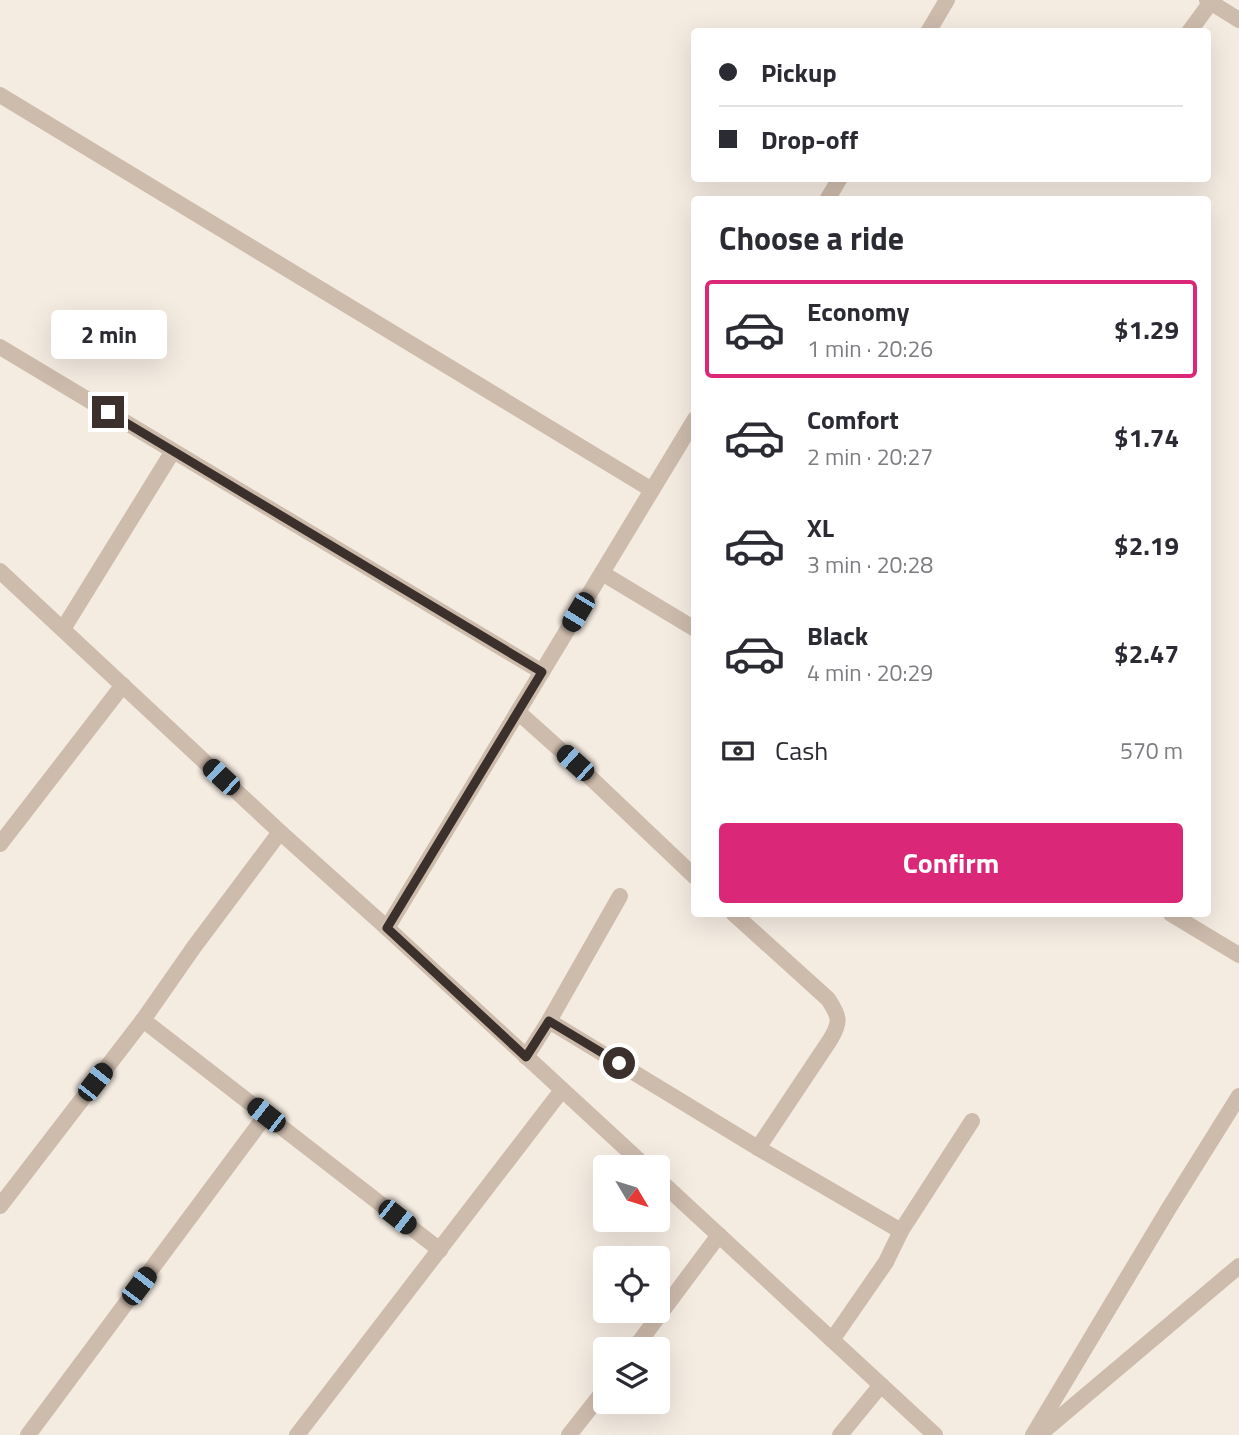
<!DOCTYPE html>
<meta charset="utf-8">
<style>
:root{--surface:#fff;--page:#f2f2f3;--text:#2b2b33;--muted:#7c7c81;--line:#e1e1e2;--accent:#db2777}
body{margin:0;font-family:"Titillium Web",sans-serif;background:var(--page);color:var(--text);height:100vh;display:flex;flex-direction:column;font-size:26px;white-space:nowrap}
*{box-sizing:border-box;margin:0}
p{font-size:23px;color:var(--muted)}
.icon{flex:none;width:38px;height:38px;fill:none;stroke:currentColor;stroke-width:2;stroke-linecap:round;stroke-linejoin:round}
.map{position:relative;flex:1;overflow:hidden}
.drawer{position:absolute;left:691px;top:196px;width:520px;height:721px;display:flex;flex-direction:column;background:var(--surface);border-radius:7px;box-shadow:0 7px 28px #0002}
.drawer>*{flex:none}
.banner{position:absolute;left:691px;top:28px;width:520px;height:154px;border-radius:7px;box-shadow:0 7px 28px #0002;display:grid;align-content:center;height:154px;padding:0 28px;background:var(--surface)}
.needle{width:46px;rotate:128deg}
.controls{position:absolute;left:593px;top:1155px;display:grid;gap:14px}
.controls a{display:grid;place-items:center;width:77px;height:77px;border-radius:7px;background:var(--surface);box-shadow:0 7px 28px #0002;font-size:35px}
.end{position:absolute;width:32px;height:32px;margin:-16px;border:9px solid #3b302b;background:#fff;box-shadow:0 0 0 4px #fff}
.from{border-radius:50%}
.bubble{position:absolute;height:49px;border-radius:7px;background:var(--surface);box-shadow:0 7px 28px #0002;font-size:23px;font-weight:700;line-height:49px;text-align:center}
.car{position:absolute;width:21px;height:42px;margin:-21px -10px;border-radius:9px;box-shadow:0 0 5px 2px #0007;background:linear-gradient(#222 24%,#8ab4d8 0 40%,#222 0 76%,#8ab4d8 0 86%,#222 0)}
.banner b{display:flex;align-items:center;gap:24px;height:66px;font-size:26px}
.banner b+b{border-top:2px solid var(--line)}
.banner i{width:18px;height:18px;background:var(--text)}
ul{padding:0;list-style:none}
li{display:flex;align-items:center;gap:21px;height:98px;margin:0 14px 10px;padding:0 14px;border:4px solid transparent;border-radius:7px}
li div{flex:1}
li b{display:block;font-size:26px}
li em{font-style:normal;font-weight:700}
li.active{border-color:var(--accent)}
li>.icon{width:63px;height:63px;stroke-width:1.5}
h2{padding:0 28px;font-size:32px;line-height:84px}
.pay{display:flex;align-items:center;gap:18px;height:77px;padding:0 28px;font-size:26px}
.pay p{margin-inline-start:auto}
.cta{display:flex;gap:14px;margin-top:auto;padding:14px 28px}
.cta a{flex:1;height:80px;border-radius:7px;background:var(--accent);color:#fff;font-size:28px;font-weight:700;line-height:80px;text-align:center}
.map>svg:first-child{display:block}
.lines{fill:none;stroke-linecap:round;stroke-linejoin:round}
.street{stroke:#cdbbac;stroke-width:16}
.route{stroke:#3b302b;stroke-width:9}
</style>
<div class="map">
<svg width="1239" height="1435" viewBox="0 0 1239 1435">
<rect width="100%" height="100%" fill="#f4ebe1"/>
<g class="lines">
<!-- street -->
<g class="street">
<polyline points="1207,0 1239,20"/>
<polyline points="928,32 947,0"/>
<polyline points="1189,32 1211,2"/>
<polyline points="0,95 652,490"/>
<polyline points="827,200 840,178"/>
<polyline points="0,347 542,672"/>
<polyline points="0,571 280,832 387,928 646,1167"/>
<polyline points="602,573 695,629"/>
<polyline points="63,629 173,451"/>
<polyline points="518,712 575,763 695,877"/>
<polyline points="0,844 123,685"/>
<path d="M734 914 828 999C840 1017 841 1022 830 1040L758 1148"/>
<polyline points="1171,914 1239,955"/>
<polyline points="387,928 695,419"/>
<polyline points="143,1020 440,1250"/>
<polyline points="549,1021 758,1148 901,1231"/>
<polyline points="526,1057 549,1021 620,896"/>
<polyline points="658,1179 935,1435"/>
<polyline points="0,1206 143,1020 194,947 280,832"/>
<polyline points="832,1340 886,1262 901,1231 972,1121"/>
<polyline points="634,1349 719,1235"/>
<polyline points="1040,1434 1239,1266"/>
<polyline points="28,1435 266,1115"/>
<polyline points="297,1435 562,1090"/>
<polyline points="569,1435 606,1388"/>
<polyline points="840,1435 881,1385"/>
<polyline points="1033,1435 1169,1208 1239,1096"/>
</g>
</g>
<g class="lines">
<!-- route -->
<polyline class="route" points="108,412 542,672 387,928 526,1057 549,1021 619,1063"/>
</g>
</svg>
<div class="controls">
<a><svg class="needle" viewBox="-14 -14 28 28"><path d="M0-13l5 13h-10z" fill="#e53935"/><path d="M0 13l5-13h-10z" fill="#7c7c81"/></svg></a>
<a><svg class="icon" aria-label="locate" viewBox="0 0 24 24"><circle cx="12" cy="12" r="6"/><path d="M12 2v4M12 18v4M2 12h4M18 12h4"/></svg></a>
<a><svg class="icon" aria-label="layers" viewBox="0 0 24 24"><path d="M12 4l9 5-9 5-9-5zM3 14l9 5 9-5"/></svg></a>
</div>
<i class="end from" style="left:619px;top:1063px"></i>
<i class="end" style="left:108px;top:412px"></i>
<div class="bubble" style="left:51px;top:310px;width:116px">2 min</div>
<i class="car" style="left:578px;top:612px;rotate:211deg"></i>
<i class="car" style="left:575px;top:763px;rotate:312deg"></i>
<i class="car" style="left:221px;top:777px;rotate:313deg"></i>
<i class="car" style="left:95px;top:1082px;rotate:38deg"></i>
<i class="car" style="left:266px;top:1115px;rotate:308deg"></i>
<i class="car" style="left:397px;top:1217px;rotate:128deg"></i>
<i class="car" style="left:139px;top:1286px;rotate:37deg"></i>
<div class="banner">
<b><i class="from"></i>Pickup</b>
<b><i></i>Drop-off</b>
</div>
<section class="drawer">
<h2>Choose a ride</h2>
<ul>
<li class="active"><svg class="icon" aria-label="car" viewBox="0 0 24 24"><path d="M5 17H2v-5l4-1 3-4h7l3 4 3 1v5h-3M9 17h6M6 11h13"/><circle cx="7" cy="17" r="2"/><circle cx="17" cy="17" r="2"/></svg><div><b>Economy</b><p>1 min · 20:26</p></div><em>$1.29</em></li>
<li><svg class="icon" aria-label="car" viewBox="0 0 24 24"><path d="M5 17H2v-5l4-1 3-4h7l3 4 3 1v5h-3M9 17h6M6 11h13"/><circle cx="7" cy="17" r="2"/><circle cx="17" cy="17" r="2"/></svg><div><b>Comfort</b><p>2 min · 20:27</p></div><em>$1.74</em></li>
<li><svg class="icon" aria-label="car" viewBox="0 0 24 24"><path d="M5 17H2v-5l4-1 3-4h7l3 4 3 1v5h-3M9 17h6M6 11h13"/><circle cx="7" cy="17" r="2"/><circle cx="17" cy="17" r="2"/></svg><div><b>XL</b><p>3 min · 20:28</p></div><em>$2.19</em></li>
<li><svg class="icon" aria-label="car" viewBox="0 0 24 24"><path d="M5 17H2v-5l4-1 3-4h7l3 4 3 1v5h-3M9 17h6M6 11h13"/><circle cx="7" cy="17" r="2"/><circle cx="17" cy="17" r="2"/></svg><div><b>Black</b><p>4 min · 20:29</p></div><em>$2.47</em></li>
</ul>
<div class="pay"><svg class="icon" aria-label="cash" viewBox="0 0 24 24"><path d="M3 7h18v10H3z"/><circle cx="12" cy="12" r="2"/></svg>Cash<p>570 m</p></div>
<div class="cta"><a>Confirm</a></div>
</section>
</div>
